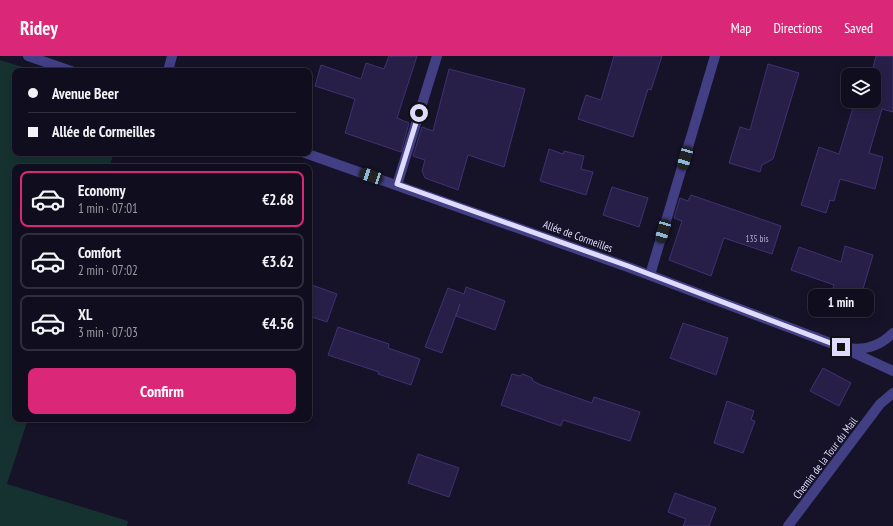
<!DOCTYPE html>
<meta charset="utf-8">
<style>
:root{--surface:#100e1e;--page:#191727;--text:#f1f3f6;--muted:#9c9ca4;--line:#302e3c;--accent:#db2777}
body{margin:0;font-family:"PT Sans Narrow",sans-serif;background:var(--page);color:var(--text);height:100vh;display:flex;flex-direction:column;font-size:15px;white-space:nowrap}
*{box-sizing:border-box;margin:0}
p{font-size:13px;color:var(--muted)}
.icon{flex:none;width:22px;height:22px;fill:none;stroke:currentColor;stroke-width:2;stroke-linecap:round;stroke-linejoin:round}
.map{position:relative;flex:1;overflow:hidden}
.sheet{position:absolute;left:12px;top:108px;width:300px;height:258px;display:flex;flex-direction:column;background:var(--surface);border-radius:8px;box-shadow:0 2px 10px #0003,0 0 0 1px var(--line)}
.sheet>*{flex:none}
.hud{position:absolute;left:12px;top:12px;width:300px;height:88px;border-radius:8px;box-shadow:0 2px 10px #0003,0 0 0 1px var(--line);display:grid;align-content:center;height:88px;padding:0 16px;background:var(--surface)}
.tools{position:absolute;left:841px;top:12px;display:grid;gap:8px}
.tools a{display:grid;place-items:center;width:40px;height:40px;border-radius:8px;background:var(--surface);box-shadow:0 2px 10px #0003,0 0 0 1px var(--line);font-size:20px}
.end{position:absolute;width:18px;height:18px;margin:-9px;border:5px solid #dfdbfd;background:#111;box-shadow:0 0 0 2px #111}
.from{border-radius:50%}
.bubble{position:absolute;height:28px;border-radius:8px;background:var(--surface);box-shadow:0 2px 10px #0003,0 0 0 1px var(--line);font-size:13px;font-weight:700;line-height:28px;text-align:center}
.car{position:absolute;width:12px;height:24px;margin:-12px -6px;border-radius:5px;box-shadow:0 0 3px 1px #0007;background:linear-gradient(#222 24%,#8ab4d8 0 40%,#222 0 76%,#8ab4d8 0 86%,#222 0)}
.hud b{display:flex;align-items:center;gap:14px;height:38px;font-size:15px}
.hud b+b{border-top:1px solid var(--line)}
.hud i{width:10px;height:10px;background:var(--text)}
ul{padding:7px 0 0;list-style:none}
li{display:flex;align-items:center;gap:12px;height:56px;margin:0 8px 6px;padding:0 8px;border:2px solid var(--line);border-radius:8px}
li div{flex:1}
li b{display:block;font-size:15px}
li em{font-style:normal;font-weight:700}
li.on{border-color:var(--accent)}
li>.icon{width:36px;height:36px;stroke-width:1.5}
.cta{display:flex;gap:8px;margin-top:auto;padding:8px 16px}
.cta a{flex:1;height:46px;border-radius:8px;background:var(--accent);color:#fff;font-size:16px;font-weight:700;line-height:46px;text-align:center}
header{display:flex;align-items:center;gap:24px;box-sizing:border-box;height:56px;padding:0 20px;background:var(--accent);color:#fff}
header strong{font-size:19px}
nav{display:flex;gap:22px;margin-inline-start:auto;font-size:14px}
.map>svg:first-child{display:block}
.green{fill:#153231}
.building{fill:#271f48;stroke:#3f3273}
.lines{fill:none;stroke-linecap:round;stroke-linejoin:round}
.lane{stroke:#423f85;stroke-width:10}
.street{stroke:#423f85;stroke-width:10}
.route{stroke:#dfdbfd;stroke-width:5}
.labels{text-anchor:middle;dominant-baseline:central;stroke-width:3;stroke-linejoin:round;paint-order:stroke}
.number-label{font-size:9px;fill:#b1acd0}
.street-label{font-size:11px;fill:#dfdbfd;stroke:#161228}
</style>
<header>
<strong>Ridey</strong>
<nav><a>Map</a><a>Directions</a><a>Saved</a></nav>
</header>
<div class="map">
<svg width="893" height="470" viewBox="0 0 893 470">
<rect width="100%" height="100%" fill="#161228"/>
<!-- green -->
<polygon class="green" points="0,4 35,15 15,15 15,97 114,97 109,111 15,111 15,363 28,363 7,428 128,465 127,470 0,470"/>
<!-- building -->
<g class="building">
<polygon points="389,0 417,0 397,62 409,67 401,96 345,77 355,43 315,30 321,9 361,23 366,7 384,13"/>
<polygon points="614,0 662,0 651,34 648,33 633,81 578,63 586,39 601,44"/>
<polygon points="876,0 893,0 893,56 882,53 869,97 883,101 875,133 840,123 834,145 830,144 826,157 801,149 819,91 839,98 855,45 862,47 863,45 874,45 874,19 871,19"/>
<polygon points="768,8 799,17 773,103 762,109 760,116 729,107 740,71 750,74"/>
<polygon points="449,13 525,33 504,111 468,99 458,134 425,122 422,115 425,104 413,100 422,71 433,75"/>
<polygon points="549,93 563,98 564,95 584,100 581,113 593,116 586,139 540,125"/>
<polygon points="612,131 648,142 639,171 603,159"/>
<polygon points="691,139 781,170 772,198 724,182 711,220 669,204 682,165 674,162 680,142 688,145"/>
<polygon points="845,190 873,199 858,250 830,241 834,229 791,214 799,191 841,206"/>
<polygon points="309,228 337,238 327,266 309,260"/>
<polygon points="466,231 505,245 495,274 456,260 460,248 442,297 425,291 448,232 464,238"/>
<polygon points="683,267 728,282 716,319 670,302"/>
<polygon points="338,271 389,288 388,292 420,303 411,329 378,318 379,316 328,299"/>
<polygon points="823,312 851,327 839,350 810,335"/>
<polygon points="512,318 520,320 523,318 532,322 533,325 541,329 592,347 594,341 640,356 630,385 563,364 561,370 501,349"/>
<polygon points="727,345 754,355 751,364 755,365 743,397 714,387"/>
<polygon points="418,398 459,412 449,441 408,427"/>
<polygon points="675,437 716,452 709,470 683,470 686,463 668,456"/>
</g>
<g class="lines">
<!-- lane -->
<polyline class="lane" points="650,219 715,0"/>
<!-- street -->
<g class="street">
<polyline points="28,0 71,15"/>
<polyline points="168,15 172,0"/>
<polyline points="305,97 628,211 841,291 893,315"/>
<polyline points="397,129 437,0"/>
<path d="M847 292C865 295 881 289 893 277"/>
<polyline points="788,470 880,348 893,337"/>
</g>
</g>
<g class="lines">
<!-- route -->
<polyline class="route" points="419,57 397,128 628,210 841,291"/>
</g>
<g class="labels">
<!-- number labels -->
<g class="number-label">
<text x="757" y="182">135 bis</text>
</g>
<!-- street labels -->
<g class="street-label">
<text transform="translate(578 180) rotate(20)">Allée de Cormeilles</text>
<text transform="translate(825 402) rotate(-53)">Chemin de la Tour du Mail</text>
</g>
</g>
</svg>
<div class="tools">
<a><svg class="icon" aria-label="layers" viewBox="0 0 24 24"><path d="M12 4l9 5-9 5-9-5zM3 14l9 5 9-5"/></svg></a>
</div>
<i class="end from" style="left:419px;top:57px"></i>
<i class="end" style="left:841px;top:291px"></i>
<div class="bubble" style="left:808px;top:233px;width:66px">1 min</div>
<i class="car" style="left:685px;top:102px;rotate:196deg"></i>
<i class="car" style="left:371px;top:120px;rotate:289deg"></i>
<i class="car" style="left:663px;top:175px;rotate:196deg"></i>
<div class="hud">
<b><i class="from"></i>Avenue Beer</b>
<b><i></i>Allée de Cormeilles</b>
</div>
<section class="sheet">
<ul>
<li class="on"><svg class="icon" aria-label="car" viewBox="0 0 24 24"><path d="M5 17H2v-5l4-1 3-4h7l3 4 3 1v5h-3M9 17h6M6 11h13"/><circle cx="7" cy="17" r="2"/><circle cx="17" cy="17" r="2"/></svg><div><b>Economy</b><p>1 min · 07:01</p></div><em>€2.68</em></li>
<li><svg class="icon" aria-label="car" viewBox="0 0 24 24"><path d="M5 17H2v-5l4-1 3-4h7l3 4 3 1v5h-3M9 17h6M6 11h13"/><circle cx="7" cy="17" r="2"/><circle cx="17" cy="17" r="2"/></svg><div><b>Comfort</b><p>2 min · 07:02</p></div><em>€3.62</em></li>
<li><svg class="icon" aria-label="car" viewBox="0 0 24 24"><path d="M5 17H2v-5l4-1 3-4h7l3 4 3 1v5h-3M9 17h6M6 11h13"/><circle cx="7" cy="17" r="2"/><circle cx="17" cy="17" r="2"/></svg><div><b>XL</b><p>3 min · 07:03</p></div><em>€4.56</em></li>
</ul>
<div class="cta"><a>Confirm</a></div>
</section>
</div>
